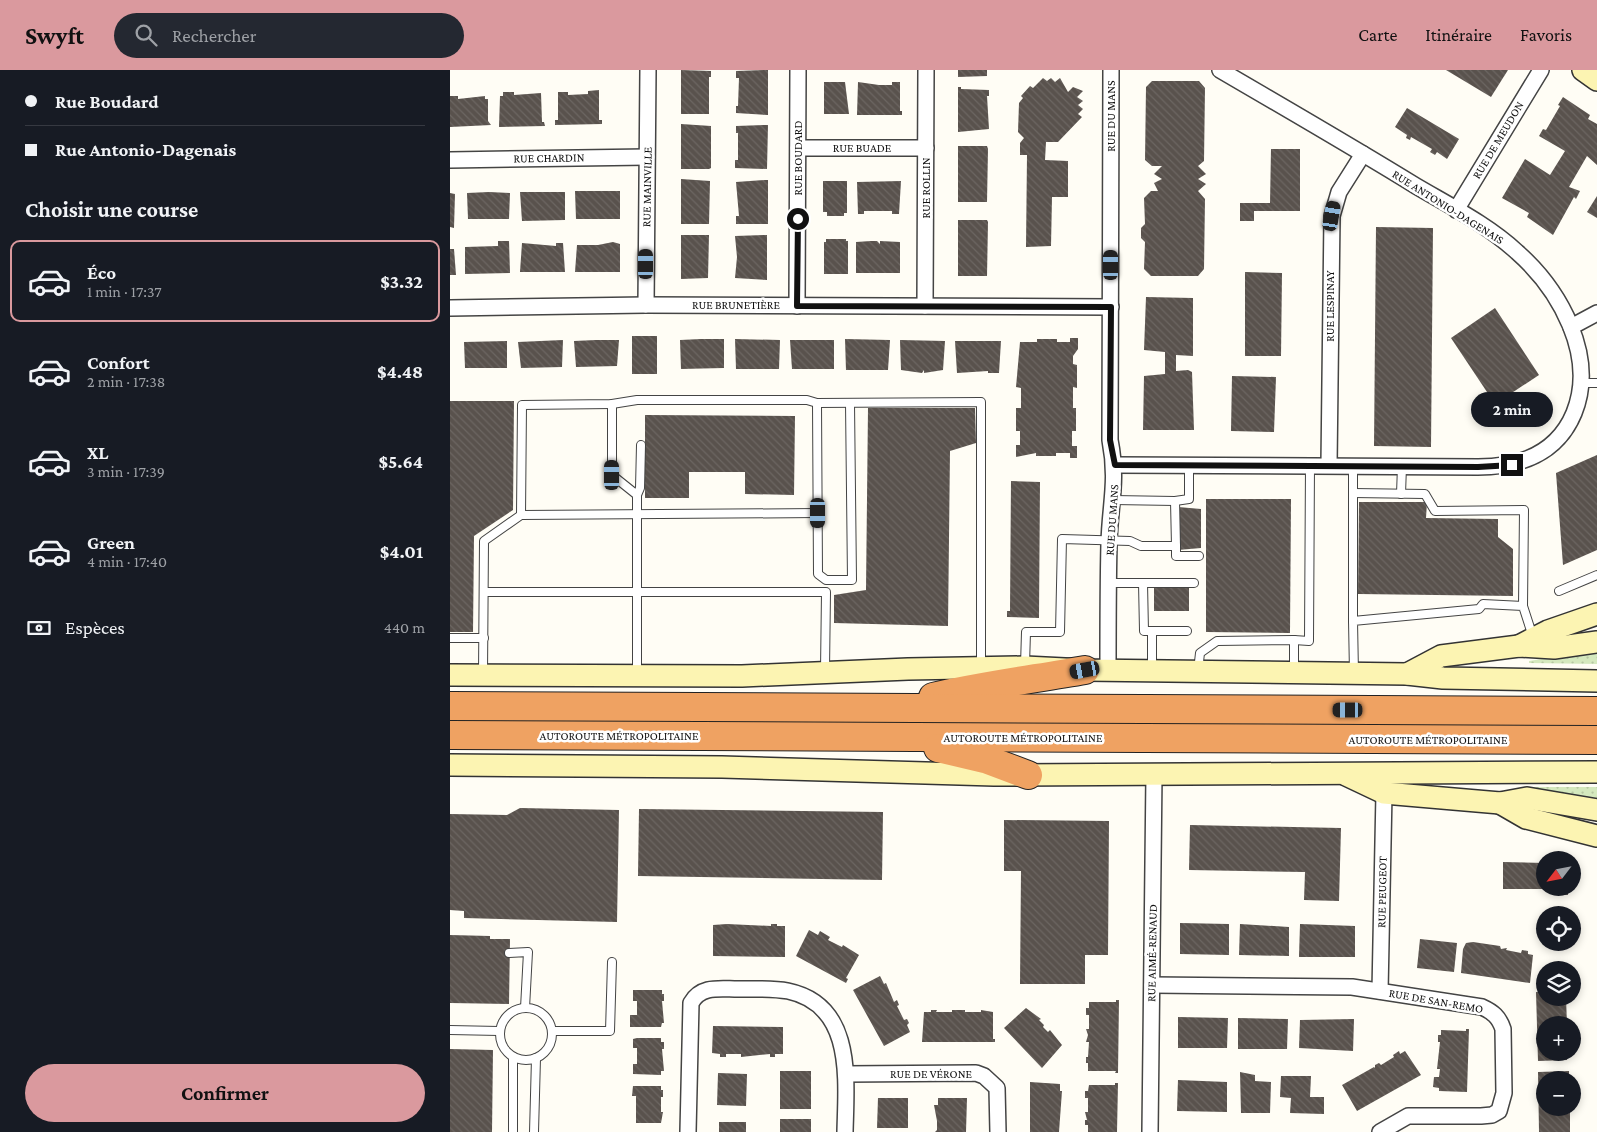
<!DOCTYPE html>
<html lang="fr">
<meta charset="utf-8">
<style>
:root{--surface:#171b24;--page:#242831;--text:#f1f3f6;--muted:#9ea1a6;--line:#363941;--accent:#da999e}
body{margin:0;font-family:"Crimson Pro",serif;background:var(--page);color:var(--text);height:100vh;display:flex;flex-direction:column;font-size:19px;white-space:nowrap}
*{box-sizing:border-box;margin:0}
p{font-size:16px;color:var(--muted)}
.icon{flex:none;width:28px;height:28px;fill:none;stroke:currentColor;stroke-width:2;stroke-linecap:round;stroke-linejoin:round}
.map{position:relative;flex:1;overflow:hidden}
.panel{display:flex;flex-direction:column;background:var(--surface);width:450px}
.panel>*{flex:none}
.hud{display:grid;align-content:center;height:110px;padding:0 25px;background:var(--surface)}
.needle{width:32px;rotate:238deg}
.controls{position:absolute;left:1086px;top:781px;display:grid;gap:10px}
.controls a{display:grid;place-items:center;width:45px;height:45px;border-radius:50%;background:var(--surface);box-shadow:0 2px 8px #0003;font-size:25px}
.end{position:absolute;width:22px;height:22px;margin:-11px;border:6px solid #111;background:#fff;box-shadow:0 0 0 2px #fff}
.from{border-radius:50%}
.bubble{position:absolute;height:35px;border-radius:18px;background:var(--surface);box-shadow:0 2px 8px #0003;font-size:16px;font-weight:700;line-height:35px;text-align:center}
.car{position:absolute;width:15px;height:30px;margin:-15px -8px;border-radius:6px;box-shadow:0 0 4px 1px #0007;background:linear-gradient(#222 24%,#8ab4d8 0 40%,#222 0 76%,#8ab4d8 0 86%,#222 0)}
.hud b{display:flex;align-items:center;gap:18px;height:48px;font-size:19px}
.hud b+b{border-top:1px solid var(--line)}
.hud i{width:12px;height:12px;background:var(--text)}
ul{padding:0;list-style:none}
li{display:flex;align-items:center;gap:15px;height:82px;margin:0 10px 8px;padding:0 15px;border:2px solid transparent;border-radius:10px}
li div{flex:1}
li b{display:block;font-size:19px}
li em{font-style:normal;font-weight:700}
li.on{border-color:var(--accent)}
li>.icon{width:45px;height:45px;stroke-width:1.5}
h2{padding:0 25px;font-size:22px;line-height:60px}
.pay{display:flex;align-items:center;gap:12px;height:55px;padding:0 25px;font-size:19px}
.pay p{margin-inline-start:auto}
.action{display:flex;gap:10px;margin-top:auto;padding:10px 25px}
.action a{flex:1;height:58px;border-radius:30px;background:var(--accent);color:#111;font-size:20px;font-weight:700;line-height:58px;text-align:center}
header{display:flex;align-items:center;gap:30px;box-sizing:border-box;height:70px;padding:0 25px;background:var(--accent);color:#111}
header strong{font-size:24px}
nav{display:flex;gap:28px;margin-inline-start:auto;font-size:18px}
.search{width:350px;height:45px;background:var(--page);display:flex;align-items:center;gap:12px;box-sizing:border-box;padding:0 18px;border-radius:28px;color:var(--muted);font-size:19px}
main{display:flex;flex:1;min-height:0}
.map>svg:first-child{display:block}
.grass{fill:url(#grass-dots)}
.building{fill:url(#building-back-hatch)}
.lines{fill:none;stroke-linecap:round;stroke-linejoin:round}
.lane-casing{stroke:#444;stroke-width:10}
.street-casing{stroke:#444;stroke-width:18}
.secondary-casing{stroke:#333;stroke-width:24}
.highway-casing{stroke:#222;stroke-width:30}
.lane{stroke:#fff;stroke-width:8}
.street{stroke:#fff;stroke-width:15}
.secondary{stroke:#fcf4b2;stroke-width:21}
.highway{stroke:#efa262;stroke-width:28}
.route{stroke:#111;stroke-width:6}
.labels{text-anchor:middle;dominant-baseline:central;stroke-width:5;stroke-linejoin:round;paint-order:stroke}
.street-label{font-size:12px;fill:#111;stroke:#fff}
</style>
<header>
<strong>Swyft</strong>
<div class="search"><svg class="icon" aria-label="search" viewBox="0 0 24 24"><circle cx="10" cy="10" r="6"/><path d="M15 15l6 6"/></svg>Rechercher</div>
<nav><a>Carte</a><a>Itinéraire</a><a>Favoris</a></nav>
</header>
<main>
<section class="panel">
<div class="hud">
<b><i class="from"></i>Rue Boudard</b>
<b><i></i>Rue Antonio-Dagenais</b>
</div>
<h2>Choisir une course</h2>
<ul>
<li class="on"><svg class="icon" aria-label="car" viewBox="0 0 24 24"><path d="M5 17H2v-5l4-1 3-4h7l3 4 3 1v5h-3M9 17h6M6 11h13"/><circle cx="7" cy="17" r="2"/><circle cx="17" cy="17" r="2"/></svg><div><b>Éco</b><p>1 min · 17:37</p></div><em>$3.32</em></li>
<li><svg class="icon" aria-label="car" viewBox="0 0 24 24"><path d="M5 17H2v-5l4-1 3-4h7l3 4 3 1v5h-3M9 17h6M6 11h13"/><circle cx="7" cy="17" r="2"/><circle cx="17" cy="17" r="2"/></svg><div><b>Confort</b><p>2 min · 17:38</p></div><em>$4.48</em></li>
<li><svg class="icon" aria-label="car" viewBox="0 0 24 24"><path d="M5 17H2v-5l4-1 3-4h7l3 4 3 1v5h-3M9 17h6M6 11h13"/><circle cx="7" cy="17" r="2"/><circle cx="17" cy="17" r="2"/></svg><div><b>XL</b><p>3 min · 17:39</p></div><em>$5.64</em></li>
<li><svg class="icon" aria-label="car" viewBox="0 0 24 24"><path d="M5 17H2v-5l4-1 3-4h7l3 4 3 1v5h-3M9 17h6M6 11h13"/><circle cx="7" cy="17" r="2"/><circle cx="17" cy="17" r="2"/></svg><div><b>Green</b><p>4 min · 17:40</p></div><em>$4.01</em></li>
</ul>
<div class="pay"><svg class="icon" aria-label="cash" viewBox="0 0 24 24"><path d="M3 7h18v10H3z"/><circle cx="12" cy="12" r="2"/></svg>Espèces<p>440 m</p></div>
<div class="action"><a>Confirmer</a></div>
</section>
<div class="map">
<svg width="1147" height="1062" viewBox="0 0 1147 1062">
<defs>
<pattern id="grass-dots" width="8" height="8" patternUnits="userSpaceOnUse" patternTransform="scale(1.25)"><rect width="8" height="8" fill="#d5e9be"/><path d="M2 2h.1M6 6h.1" fill="none" stroke="#b6c7a2" stroke-width="1.8" stroke-linecap="round"/></pattern>
<pattern id="building-back-hatch" width="6" height="6" patternUnits="userSpaceOnUse" patternTransform="scale(1.25)"><rect width="6" height="6" fill="#59524d"/><path d="M-1 5l2 2M0 0l6 6M5-1l2 2" fill="none" stroke="#6c6662"/></pattern>
</defs>
<rect width="100%" height="100%" fill="#fffdf5"/>
<!-- grass -->
<g class="grass">
<polygon points="1147,580 1147,594 1079,593 1079,591"/>
<polygon points="1084,717 1147,717 1147,731 1084,720"/>
</g>
<!-- building -->
<g class="building">
<polygon points="231,0 261,1 261,7 259,7 259,44 231,44"/>
<polygon points="314,0 318,0 318,45 286,43 286,36 288,36 289,8 286,8 286,1"/>
<polygon points="508,0 537,0 537,6 508,7"/>
<polygon points="996,0 1058,0 1041,27"/>
<polygon points="593,8 597,11 601,8 605,12 610,8 618,22 623,17 633,21 627,27 633,31 628,35 633,39 628,44 632,47 608,72 596,72 595,90 618,91 618,127 602,127 601,176 576,177 577,85 570,85 570,73 574,68 568,62 569,33 573,28 571,26 580,16 583,18"/>
<polygon points="702,11 749,11 755,18 754,91 748,96 756,104 748,109 756,114 748,121 755,129 754,199 748,206 701,206 694,199 695,172 691,168 691,158 695,154 694,128 701,121 708,121 704,113 712,109 704,104 712,96 702,96 695,90 696,17"/>
<polygon points="374,12 395,12 399,44 374,44"/>
<polygon points="408,12 429,15 442,15 442,12 450,12 450,41 452,41 452,45 407,45"/>
<polygon points="508,17 511,17 511,19 539,20 539,26 537,26 539,59 508,62"/>
<polygon points="149,20 149,50 152,50 152,54 105,55 105,50 108,50 108,22 118,22 118,25 138,24 138,21"/>
<polygon points="53,22 64,22 64,25 91,23 92,52 94,52 95,56 49,57 50,26 53,26"/>
<polygon points="0,26 8,26 8,29 35,26 35,29 38,29 38,51 41,55 0,57"/>
<polygon points="1113,27 1140,45 1138,49 1147,54 1147,95 1137,86 1119,117 1130,121 1126,129 1124,127 1103,165 1077,147 1079,143 1052,128 1075,89 1100,105 1115,81 1089,66 1093,59 1096,60 1110,36 1108,35"/>
<polygon points="957,38 1009,69 997,89 987,82 985,85 980,82 982,79 961,67 960,70 956,68 957,65 945,57"/>
<polygon points="231,54 261,56 261,98 259,99 231,99"/>
<polygon points="315,55 318,55 317,99 285,98 285,90 288,90 288,63 286,63 286,56"/>
<polygon points="508,76 537,76 538,79 537,132 508,132"/>
<polygon points="821,79 850,79 850,141 804,141 804,151 790,151 790,133 820,133"/>
<polygon points="231,109 260,111 259,154 231,154"/>
<polygon points="315,110 318,110 318,154 286,154 286,146 289,146 286,112"/>
<polygon points="373,111 397,111 397,143 394,143 394,146 377,146 377,142 373,142"/>
<polygon points="451,111 449,144 442,144 442,141 414,141 414,144 408,144 407,112"/>
<polygon points="125,121 170,121 170,149 126,149"/>
<polygon points="39,122 60,123 59,149 18,149 17,123"/>
<polygon points="70,122 115,122 115,150 72,151"/>
<polygon points="0,123 5,124 4,158 0,157"/>
<polygon points="1147,126 1147,148 1137,142"/>
<polygon points="508,150 537,150 538,152 537,206 508,206"/>
<polygon points="926,157 983,158 981,377 924,376"/>
<polygon points="231,165 259,165 258,208 231,209"/>
<polygon points="315,165 317,165 317,210 285,208 287,187 285,166"/>
<polygon points="376,169 396,169 396,171 398,171 398,204 374,204 374,172 376,172"/>
<polygon points="48,171 59,171 60,203 15,204 15,177 48,176"/>
<polygon points="421,171 427,171 430,174 430,171 450,172 450,203 406,203 406,172"/>
<polygon points="163,172 170,174 170,202 125,202 127,175 148,175"/>
<polygon points="72,173 106,176 106,173 113,173 115,202 70,202"/>
<polygon points="0,179 4,179 6,205 0,205"/>
<polygon points="795,202 832,203 831,286 795,286"/>
<polygon points="696,227 743,228 743,286 726,285 726,301 738,300 742,302 744,360 693,360 694,306 715,304 715,282 694,280"/>
<polygon points="1045,238 1089,305 1045,334 1001,268"/>
<rect x="182" y="266" width="25" height="38"/>
<polygon points="620,268 628,268 628,279 623,286 623,294 627,295 627,318 623,317 623,338 626,338 626,361 622,361 622,376 627,376 627,388 620,388 620,383 606,383 606,386 586,386 586,383 566,387 566,375 570,375 570,361 566,361 566,338 571,338 571,318 566,317 570,272 587,272 587,269 607,269 607,272 620,272"/>
<polygon points="251,269 274,269 274,298 231,299 230,270"/>
<polygon points="285,269 330,270 329,299 286,299"/>
<polygon points="395,269 440,270 438,300 396,300"/>
<polygon points="113,270 112,297 71,298 68,272"/>
<polygon points="146,270 169,270 167,296 126,297 124,271"/>
<polygon points="340,270 384,270 384,299 342,299"/>
<polygon points="450,270 495,271 493,300 474,303 474,300 472,303 451,300"/>
<polygon points="57,271 57,298 15,298 14,272"/>
<polygon points="505,271 551,271 549,303 538,303 538,301 507,303"/>
<polygon points="782,306 826,307 824,362 781,361"/>
<polygon points="0,331 64,331 63,440 24,466 23,562 0,562"/>
<polygon points="418,338 525,338 526,373 500,381 498,556 384,553 384,525 416,520"/>
<polygon points="195,345 345,346 344,425 295,424 295,402 239,402 239,428 195,428"/>
<polygon points="1147,385 1147,480 1113,495 1106,403"/>
<polygon points="561,411 590,412 589,548 557,547 557,541 560,541"/>
<polygon points="756,429 841,429 840,563 756,562"/>
<polygon points="909,432 977,432 976,448 1048,449 1048,467 1063,479 1063,526 908,524"/>
<polygon points="728,437 751,439 751,478 728,480"/>
<rect x="704" y="517" width="35" height="24"/>
<polygon points="70,738 169,740 167,852 14,848 14,841 0,840 0,744 57,745"/>
<polygon points="189,739 433,742 432,810 188,806"/>
<polygon points="554,750 659,751 658,885 635,885 635,914 570,914 571,801 554,801"/>
<polygon points="740,755 891,758 889,831 854,830 855,802 739,800"/>
<polygon points="1053,792 1095,793 1095,819 1053,819"/>
<rect x="1104" y="818" width="14" height="7"/>
<polygon points="730,853 779,854 779,885 730,884"/>
<polygon points="277,854 321,856 321,854 327,854 327,856 335,856 335,887 263,886 263,855"/>
<polygon points="790,854 839,857 839,886 789,885"/>
<polygon points="850,854 905,856 905,887 849,887"/>
<polygon points="359,860 368,865 370,861 380,867 378,870 392,877 393,875 409,885 396,908 398,909 396,913 346,886"/>
<polygon points="0,865 40,866 40,869 60,869 59,934 0,933"/>
<polygon points="970,869 1007,873 1004,902 967,898"/>
<polygon points="1023,872 1050,876 1051,879 1057,878 1056,880 1071,883 1072,880 1078,881 1078,884 1083,885 1080,913 1011,903 1013,879 1016,873"/>
<polygon points="430,906 434,914 436,913 444,932 447,930 449,935 447,936 454,950 457,949 459,953 457,955 460,962 434,976 403,920"/>
<polygon points="183,920 212,920 212,924 214,924 214,931 212,931 214,953 212,953 211,957 180,957 180,945 187,945 187,931 183,931"/>
<polygon points="1086,922 1095,922 1095,928 1116,928 1117,954 1095,955 1095,982 1117,982 1117,990 1088,991"/>
<polygon points="666,930 669,930 668,1003 665,1003 666,1001 638,1001 638,993 636,993 636,987 638,987 639,972 636,972 638,965 636,959 639,959 639,945 636,945 636,938 639,938 639,932 666,932"/>
<polygon points="576,938 591,949 589,950 594,955 593,957 598,962 600,960 612,975 592,998 554,958"/>
<polygon points="481,940 487,940 486,942 502,942 502,940 515,940 515,942 531,942 531,940 543,942 543,969 545,969 545,972 472,972 474,942 481,942"/>
<polygon points="728,947 778,948 777,978 728,978"/>
<polygon points="788,948 838,949 837,979 788,979"/>
<polygon points="904,949 903,981 849,978 850,950"/>
<polygon points="263,956 333,957 333,984 325,984 325,987 320,987 320,984 291,987 291,984 276,984 276,987 270,987 270,984 262,983"/>
<polygon points="1016,959 1019,959 1017,1022 989,1021 989,1018 983,1017 984,1007 989,1007 990,999 987,999 990,972 988,972 988,965 991,965 991,960 1016,961"/>
<polygon points="187,968 211,968 211,972 214,972 214,979 212,979 214,1001 211,1001 211,1005 183,1004 183,994 187,994 187,978 183,978 183,969"/>
<polygon points="0,979 43,980 42,1062 0,1062"/>
<polygon points="949,981 950,984 955,981 971,1005 907,1041 892,1015 924,997 925,998 925,995 929,993 931,995 944,987 943,985"/>
<rect x="330" y="1001" width="31" height="38"/>
<polygon points="1119,1001 1119,1010 1095,1010 1095,1038 1120,1038 1120,1062 1089,1062 1088,1002"/>
<polygon points="790,1002 805,1005 805,1011 821,1012 820,1043 791,1043"/>
<polygon points="268,1003 297,1004 296,1036 267,1035"/>
<polygon points="831,1006 861,1006 860,1027 874,1027 874,1044 840,1043 841,1028 830,1027"/>
<polygon points="728,1010 777,1012 777,1042 727,1041"/>
<polygon points="580,1012 610,1014 610,1021 612,1021 609,1062 580,1062"/>
<polygon points="665,1013 668,1013 667,1062 638,1062 638,1055 635,1055 635,1050 637,1050 635,1042 638,1042 638,1028 635,1028 635,1021 638,1021 639,1015 665,1015"/>
<polygon points="183,1016 211,1016 211,1020 213,1020 213,1027 211,1027 211,1042 213,1042 211,1053 186,1053 186,1026 182,1026"/>
<polygon points="428,1028 458,1028 458,1058 427,1058"/>
<polygon points="488,1028 517,1028 516,1062 485,1062 487,1060 487,1051 484,1035 488,1035"/>
<rect x="330" y="1049" width="31" height="13"/>
<rect x="269" y="1052" width="27" height="10"/>
</g>
<g class="lines">
<!-- lane casing -->
<g class="lane-casing">
<g id="lane">
<polyline points="1132,313 1147,313"/>
<polyline points="367,333 368,504 376,510 402,510 400,333"/>
<polyline points="162,334 162,405 187,425 187,603"/>
<polyline points="903,423 975,424 985,441 1074,440 1073,536"/>
<polyline points="951,424 952,396"/>
<polyline points="187,425 190,418 191,375"/>
<polyline points="663,430 725,431 739,429 739,395"/>
<polyline points="71,445 72,335 162,334 187,330 357,330 367,333 531,332 531,596"/>
<polyline points="726,476 726,486 749,486"/>
<polyline points="659,513 744,513"/>
<polyline points="693,513 694,561 737,561"/>
<polyline points="1109,521 1147,505"/>
<polyline points="34,522 376,522 375,600"/>
<polyline points="903,551 903,396"/>
<polyline points="0,568 34,568"/>
<polyline points="844,570 859,571 860,395"/>
<polyline points="575,595 576,562 610,562 612,469 680,471 691,476 726,476 725,431"/>
<polyline points="702,599 702,561"/>
<polyline points="748,601 750,583 767,571 844,570 844,601"/>
<polyline points="904,603 903,551 1029,539 1033,534 1073,536 1083,567"/>
<polyline points="33,604 34,471 71,445 368,443"/>
<polyline points="59,883 78,882 75,938"/>
<circle cx="76" cy="964" r="26"/>
<polyline points="0,960 49,961"/>
<polyline points="102,961 160,961 162,892"/>
<polyline points="63,1062 63,987"/>
<polyline points="84,1062 86,988"/>
</g>
</g>
<!-- street casing -->
<g class="street-casing">
<g id="street">
<polyline points="348,78 476,78"/>
<polyline points="0,90 197,87"/>
<polyline points="1006,140 1091,0"/>
<polyline points="196,235 198,0"/>
<polyline points="347,236 348,0"/>
<polyline points="475,236 476,0"/>
<polyline points="0,238 196,235 661,237"/>
<polyline points="1121,257 1147,243"/>
<path d="M665 395 1028 397C1069 397 1107 384 1124 343 1147 286 1110 220 1067 182 1038 155 1000 136 966 116 901 76 835 38 770 0"/>
<polyline points="879,395 882,146 889,122 913,84"/>
<path d="M658 601C658 558 658 516 659 473 660 434 668 411 660 370L661 0"/>
<path d="M702 915 902 917 1032 937C1043 942 1049 947 1053 959L1054 1023 1049 1041 1042 1045 1031 1046H958L930 1062"/>
<polyline points="930,921 934,723"/>
<polyline points="396,1004 526,1003 534,1006 547,1018 548,1062"/>
<path d="M238 1062 241 933C251 915 270 919 288 919 305 919 322 918 338 921 405 935 396 1011 395 1062"/>
<polyline points="700,1062 704,704"/>
</g>
</g>
<!-- secondary casing -->
<g class="secondary-casing">
<g id="secondary">
<polyline points="1133,0 1147,10"/>
<polyline points="1069,576 1098,561 1147,544"/>
<polyline points="957,604 991,586 1069,576 1104,578 1147,572"/>
<polyline points="0,605 292,606 458,599 575,597 635,600 957,604 993,608 1147,611"/>
<polyline points="0,695 272,697 544,705 1147,702"/>
<polyline points="896,705 934,723 1050,733 1077,728 1147,740"/>
<polyline points="1050,733 1076,748 1147,766"/>
</g>
</g>
<!-- highway casing -->
<g class="highway-casing">
<g id="highway">
<path d="M483 627C534 615 584 609 635 600"/>
<polyline points="0,636 1147,641"/>
<polyline points="0,665 1147,670"/>
<polyline points="488,678 535,689 578,705"/>
</g>
</g>
<!-- lane -->
<use href="#lane" class="lane"/>
<!-- street -->
<use href="#street" class="street"/>
<!-- secondary -->
<use href="#secondary" class="secondary"/>
<!-- highway -->
<use href="#highway" class="highway"/>
</g>
<g class="lines">
<!-- route -->
<polyline class="route" points="348,149 347,236 661,237 660,370 665,395 1028,397 1062,395"/>
</g>
<g class="labels">
<!-- street labels -->
<g class="street-label">
<text transform="translate(661 46) rotate(-90)">RUE DU MANS</text>
<text transform="translate(1048 70) rotate(-59)">RUE DE MEUDON</text>
<text x="412" y="78">RUE BUADE</text>
<text transform="translate(99 88) rotate(-1)">RUE CHARDIN</text>
<text transform="translate(348 88) rotate(-90)">RUE BOUDARD</text>
<text transform="translate(197 117) rotate(-89)">RUE MAINVILLE</text>
<text transform="translate(476 118) rotate(-90)">RUE ROLLIN</text>
<text transform="translate(998 137) rotate(32)">RUE ANTONIO-DAGENAIS</text>
<text x="286" y="235">RUE BRUNETIÈRE</text>
<text transform="translate(880 236) rotate(-90)">RUE LESPINAY</text>
<text transform="translate(662 450) rotate(-86)">RUE DU MANS</text>
<text x="169" y="666">AUTOROUTE MÉTROPOLITAINE</text>
<text x="573" y="668">AUTOROUTE MÉTROPOLITAINE</text>
<text x="978" y="670">AUTOROUTE MÉTROPOLITAINE</text>
<text transform="translate(932 822) rotate(-89)">RUE PEUGEOT</text>
<text transform="translate(702 883) rotate(-89)">RUE AIMÉ-RENAUD</text>
<text transform="translate(986 931) rotate(10)">RUE DE SAN-REMO</text>
<text x="481" y="1004">RUE DE VÉRONE</text>
</g>
</g>
</svg>
<div class="controls">
<a><svg class="needle" viewBox="-14 -14 28 28"><path d="M0-13l5 13h-10z" fill="#e53935"/><path d="M0 13l5-13h-10z" fill="#9ea1a6"/></svg></a>
<a><svg class="icon" aria-label="locate" viewBox="0 0 24 24"><circle cx="12" cy="12" r="6"/><path d="M12 2v4M12 18v4M2 12h4M18 12h4"/></svg></a>
<a><svg class="icon" aria-label="layers" viewBox="0 0 24 24"><path d="M12 4l9 5-9 5-9-5zM3 14l9 5 9-5"/></svg></a>
<a>+</a>
<a>−</a>
</div>
<i class="end from" style="left:348px;top:149px"></i>
<i class="end" style="left:1062px;top:395px"></i>
<div class="bubble" style="left:1021px;top:322px;width:82px">2 min</div>
<i class="car" style="left:882px;top:146px;rotate:10deg"></i>
<i class="car" style="left:196px;top:194px;rotate:0deg"></i>
<i class="car" style="left:661px;top:195px;rotate:0deg"></i>
<i class="car" style="left:162px;top:405px;rotate:0deg"></i>
<i class="car" style="left:368px;top:443px;rotate:180deg"></i>
<i class="car" style="left:635px;top:600px;rotate:260deg"></i>
<i class="car" style="left:898px;top:640px;rotate:270deg"></i>
</div>
</main>
